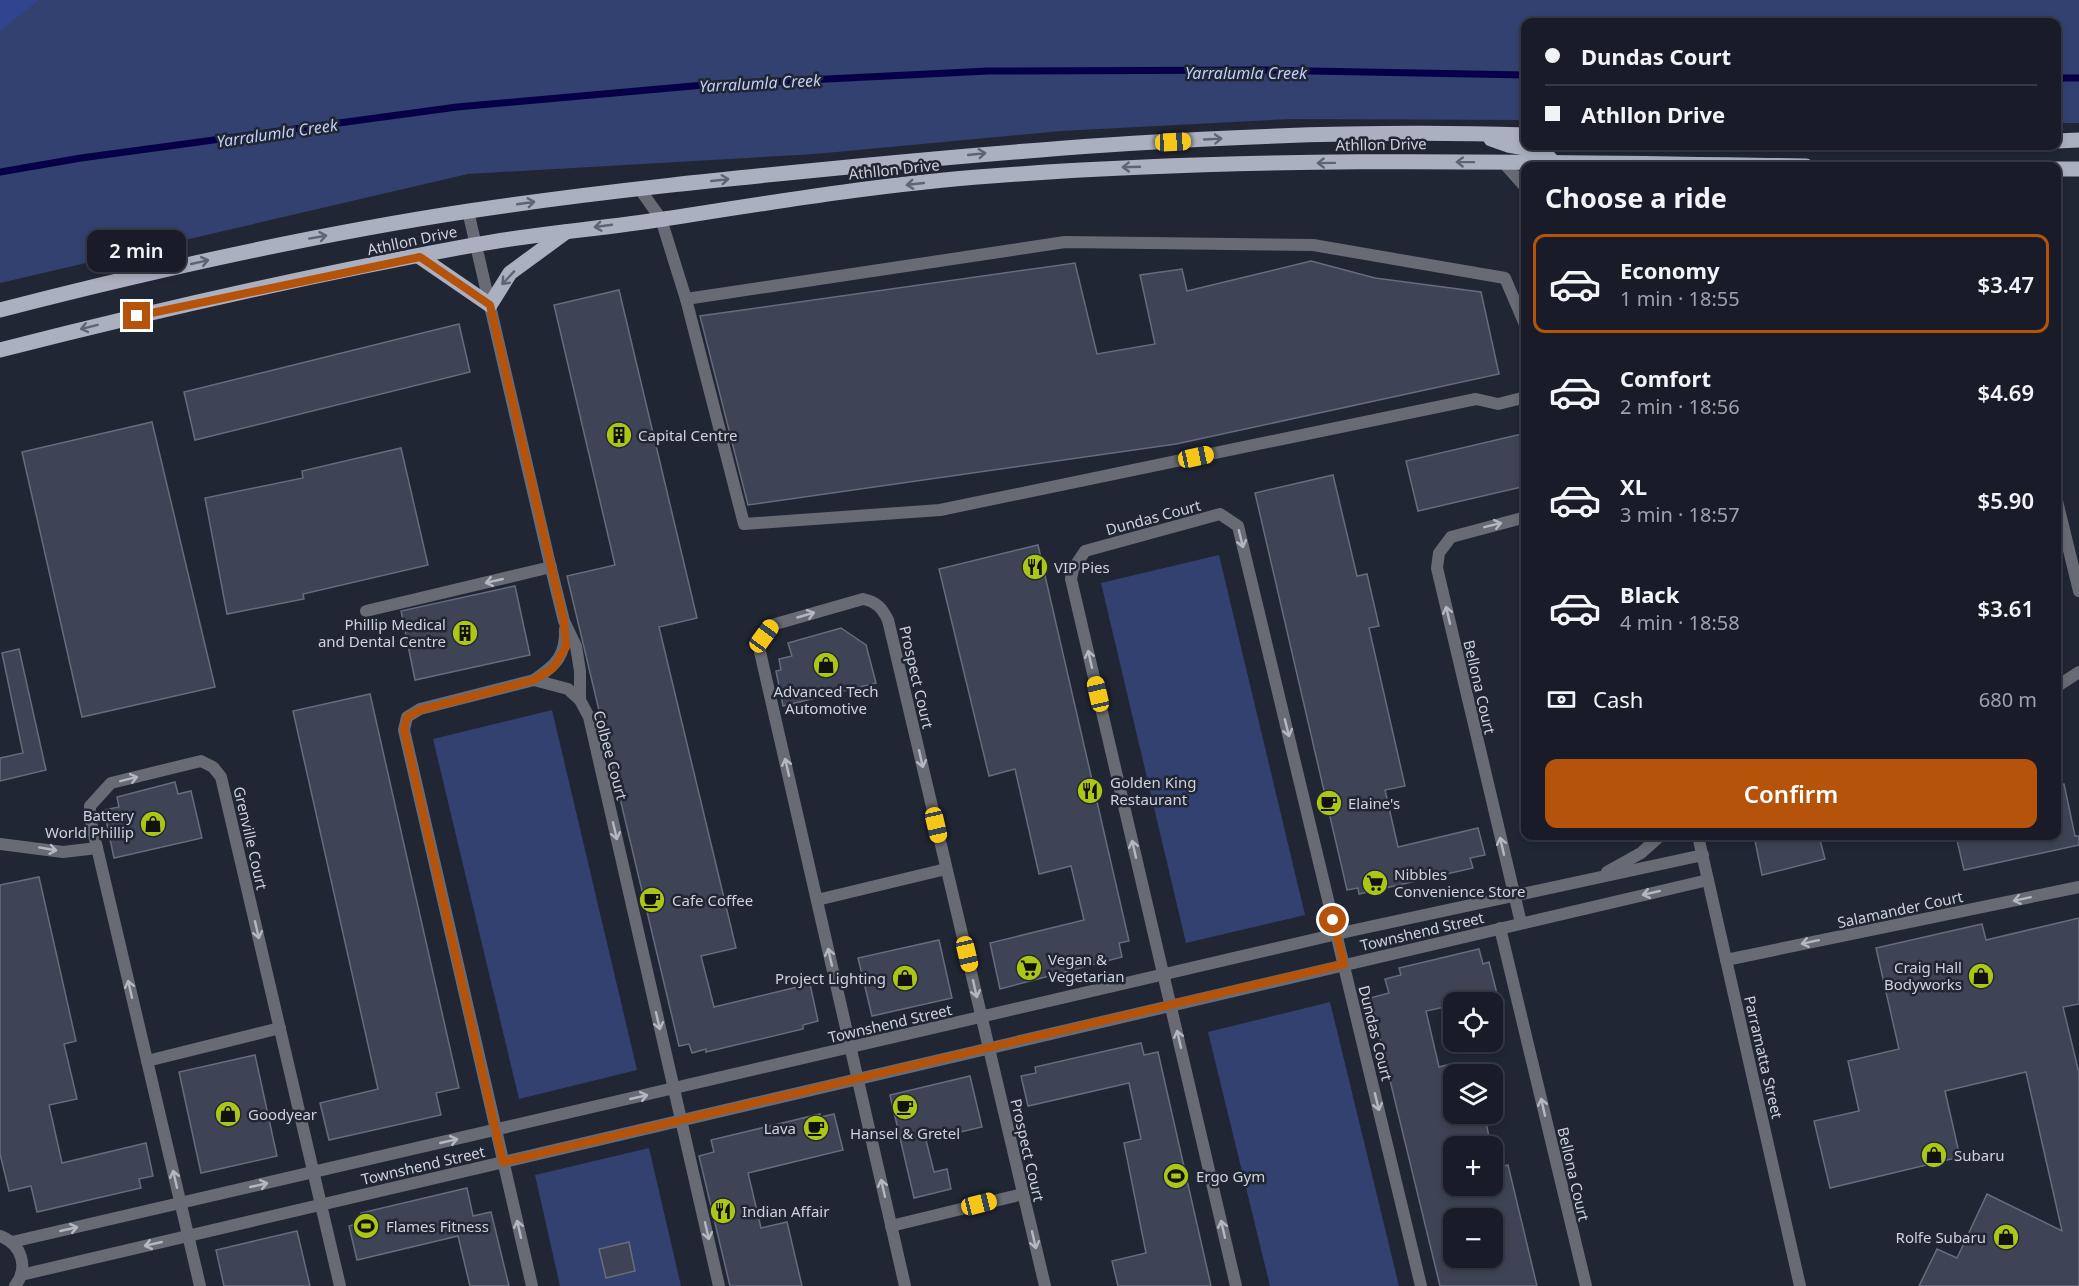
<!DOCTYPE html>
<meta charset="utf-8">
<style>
:root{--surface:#191c28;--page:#262934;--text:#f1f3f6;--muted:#9fa1a8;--line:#373a45;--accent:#b45309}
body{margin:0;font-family:"Noto Sans",sans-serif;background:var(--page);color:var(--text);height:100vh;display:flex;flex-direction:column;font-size:22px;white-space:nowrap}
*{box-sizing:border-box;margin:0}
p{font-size:20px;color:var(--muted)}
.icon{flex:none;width:33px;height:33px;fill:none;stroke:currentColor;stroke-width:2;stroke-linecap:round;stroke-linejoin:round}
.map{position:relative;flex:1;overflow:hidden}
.drawer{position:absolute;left:1521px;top:162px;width:540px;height:678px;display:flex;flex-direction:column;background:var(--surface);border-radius:12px;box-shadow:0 3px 9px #0003,0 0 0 2px var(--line)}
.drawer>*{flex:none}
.top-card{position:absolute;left:1521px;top:18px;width:540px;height:132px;border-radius:12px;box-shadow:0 3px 9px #0003,0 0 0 2px var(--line);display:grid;align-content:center;height:132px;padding:0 24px;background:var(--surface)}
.buttons{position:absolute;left:1443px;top:992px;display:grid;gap:12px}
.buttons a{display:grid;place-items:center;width:60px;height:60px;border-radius:12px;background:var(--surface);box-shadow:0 3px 9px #0003,0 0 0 2px var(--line);font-size:30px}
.end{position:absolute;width:27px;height:27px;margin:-14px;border:8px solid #b45309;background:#fff;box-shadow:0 0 0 3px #fff}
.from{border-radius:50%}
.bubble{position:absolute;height:42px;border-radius:12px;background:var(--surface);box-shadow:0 3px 9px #0003,0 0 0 2px var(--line);font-size:20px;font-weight:600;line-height:42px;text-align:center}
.car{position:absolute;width:18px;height:36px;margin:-18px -9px;border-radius:8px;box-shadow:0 0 4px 2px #0007;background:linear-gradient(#f5c518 24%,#345 0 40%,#f5c518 0 76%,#345 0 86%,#f5c518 0)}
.top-card b{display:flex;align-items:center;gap:21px;height:57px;font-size:22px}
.top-card b+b{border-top:2px solid var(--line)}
.top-card i{width:15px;height:15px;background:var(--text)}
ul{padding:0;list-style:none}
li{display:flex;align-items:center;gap:18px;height:99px;margin:0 12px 9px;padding:0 12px;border:3px solid transparent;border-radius:12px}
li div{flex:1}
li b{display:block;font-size:22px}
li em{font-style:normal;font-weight:600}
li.on{border-color:var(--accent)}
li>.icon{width:54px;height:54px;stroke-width:1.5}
h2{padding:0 24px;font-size:27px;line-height:72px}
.pay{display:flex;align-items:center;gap:15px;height:66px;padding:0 24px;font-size:22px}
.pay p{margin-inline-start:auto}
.cta{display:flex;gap:12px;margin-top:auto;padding:12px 24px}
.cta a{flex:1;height:69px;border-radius:12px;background:var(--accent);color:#fff;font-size:24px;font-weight:600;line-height:69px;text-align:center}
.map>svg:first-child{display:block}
.green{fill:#32416f}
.forest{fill:#31448e}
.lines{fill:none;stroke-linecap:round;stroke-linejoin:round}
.stream{stroke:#060049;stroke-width:7}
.building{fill:#3e4455;stroke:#656c7d;stroke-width:1.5;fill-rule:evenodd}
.lane{stroke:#686b73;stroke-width:12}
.street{stroke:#686b73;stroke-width:12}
.primary{stroke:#aab0c0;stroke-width:15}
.oneway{stroke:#5f6474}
.oneway2{stroke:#b4b8c2}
.route{stroke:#b45309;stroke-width:8}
.labels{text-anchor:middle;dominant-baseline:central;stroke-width:5;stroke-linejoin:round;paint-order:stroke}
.street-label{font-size:15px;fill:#ced2dc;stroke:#212635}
.poi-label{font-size:15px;fill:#ced2dc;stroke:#212635;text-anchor:start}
.water-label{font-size:16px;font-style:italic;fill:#bfcff9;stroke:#212635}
</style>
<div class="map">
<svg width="2079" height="1286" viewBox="0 0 2079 1286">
<rect width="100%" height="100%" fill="#212635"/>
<!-- green -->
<g class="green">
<polygon points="0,0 2079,0 2079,123 2057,123 2056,22 1526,22 1525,120 1291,119 1061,131 815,154 468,174 0,283"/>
<polygon points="1219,555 1305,915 1186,943 1101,583"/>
<polygon points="552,710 637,1070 519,1099 433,739"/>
<polygon points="1330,1002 1399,1286 1270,1286 1208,1032"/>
<polygon points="649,1148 681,1286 560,1286 535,1175"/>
</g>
<!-- forest -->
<polygon class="forest" points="0,0 39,0 0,31"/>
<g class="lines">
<!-- stream -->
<g class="stream">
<polyline points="2056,78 2079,78"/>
<polyline points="0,172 81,158 457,107 704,85 988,71 1263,70 1526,75"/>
</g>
</g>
<!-- building -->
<g class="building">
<polygon points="1311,261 1375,278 1481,292 1499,374 1176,444 748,505 700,316 1075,263 1097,354 1155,344 1140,275 1182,269 1187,291"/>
<polygon points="619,290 697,618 659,627 736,948 701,956 714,1007 810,984 818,1021 803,1025 803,1029 706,1052 706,1049 692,1053 689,1044 679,1046 567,576 615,565 554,305"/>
<polygon points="459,324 470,372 195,440 184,392"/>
<polygon points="152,422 215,687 82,717 22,452"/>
<polygon points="1526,433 1526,486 1418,511 1406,461"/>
<polygon points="401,448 428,565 303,594 304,599 227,614 205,498 303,478 302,471"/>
<polygon points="1333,475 1357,576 1367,574 1379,626 1369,628 1405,786 1385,790 1398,847 1478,828 1485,855 1470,858 1473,868 1359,894 1358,888 1347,890 1255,493"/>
<polygon points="1038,545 1129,941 1119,943 1122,957 1000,989 990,943 1084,920 1071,866 1039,874 1015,769 989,776 939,569"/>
<polygon points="515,586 530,655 415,680 401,611"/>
<polygon points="841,628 866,645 876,683 783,706 776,671 781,670 779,659 792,656 788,643"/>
<polygon points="19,649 46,770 0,781 0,758 23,753 2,653"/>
<polygon points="370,694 459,1088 436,1093 441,1115 329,1140 320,1103 378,1089 293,711"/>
<polygon points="175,782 178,794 191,791 202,838 114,858 104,810 119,807 117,797"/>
<polygon points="2064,784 2075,836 2079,836 2079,845 1964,870 1956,836 2056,836 2056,785"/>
<polygon points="1754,836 1819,836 1825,859 1762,875"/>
<polygon points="39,877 76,1041 64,1044 77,1099 49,1105 62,1163 146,1143 153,1176 139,1179 141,1188 37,1212 31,1186 9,1191 0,1154 0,885"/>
<polygon points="2079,918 2079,1004 2063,1007 2079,1073 2079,1286 1919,1286 1937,1249 1957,1258 1987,1194 2062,1231 2026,1072 1945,1091 1960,1157 1830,1188 1814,1121 1859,1111 1848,1061 1899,1049 1876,948 1982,924 1986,940"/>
<polygon points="939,940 952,998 872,1016 858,958"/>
<path d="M1479 949 1483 964 1489 962 1497 994 1454 1002V1005L1426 1011 1439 1067 1454 1063V1113H1484L1491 1146H1454V1185H1492V1169L1508 1165 1537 1286H1440L1370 998 1389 993 1385 979 1401 975 1399 968ZM1454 1218H1492V1257H1454Z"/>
<polygon points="1141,1043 1144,1055 1158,1052 1211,1286 1118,1286 1112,1261 1146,1253 1124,1143 1141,1139 1129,1083 1028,1106 1021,1076 1036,1073 1035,1067"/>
<polygon points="255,1055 277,1156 201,1173 179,1072"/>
<polygon points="970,1076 982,1127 926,1140 934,1172 947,1169 951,1189 914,1198 890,1095"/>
<polygon points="820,1114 821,1117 834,1114 843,1150 748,1173 761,1228 787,1222 802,1286 730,1286 699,1156 714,1152 711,1140"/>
<polygon points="467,1188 473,1216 491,1212 509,1286 470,1286 458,1236 357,1260 349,1226 363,1222 361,1213"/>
<polygon points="297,1231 310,1286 224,1286 216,1250"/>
<polygon points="629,1242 635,1271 606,1278 599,1249"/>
</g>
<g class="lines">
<!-- lane -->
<g class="lane">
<polyline points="639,188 661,219 686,299 744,524 940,510 1476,399 1498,404 1526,397"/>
<polyline points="686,299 1065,242 1313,245 1505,278 1526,327"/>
<polyline points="2056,497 2079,591"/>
<polyline points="366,611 551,567"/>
<polyline points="2056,687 2079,672"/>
<polyline points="0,844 63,852 97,848"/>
<polyline points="817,900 946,869"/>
<polyline points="1521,923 1437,568 1439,553 1451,537 1526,517"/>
<polyline points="1500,928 1586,1286"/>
<polyline points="1726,960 2079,887"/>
<polyline points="147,1061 280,1028"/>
<polyline points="891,1226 1023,1194"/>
<polyline points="200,1286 90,818 90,806 111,783 201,761 213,767 221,777 340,1286"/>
<path d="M905 1286 758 643 772 625 863 599C877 602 882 608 888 620L1045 1286"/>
<polyline points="1236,1286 1071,579 1073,569 1085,551 1220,514 1238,526 1421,1286"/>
</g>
<!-- street -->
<g class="street">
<polyline points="1503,162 1526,188"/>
<polyline points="468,211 549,560 564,621 576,646 580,671 580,700"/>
<path d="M534 680C556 665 566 656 565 629"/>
<polyline points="1698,836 1800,1286"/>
<polyline points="1607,872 1641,853 1660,836"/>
<path d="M0 1236C22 1244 29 1268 15 1286"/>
<polyline points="12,1242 1350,931 1703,855"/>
<polyline points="21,1275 1708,880"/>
<polyline points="532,1286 404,730 407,717 420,709 534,680 568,689 580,700 589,717 719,1286"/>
</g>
<!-- primary -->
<g class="primary">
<polyline points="1491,139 1508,145 1543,151 1554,163"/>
<polyline points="2056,141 2079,140"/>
<polyline points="2056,169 2079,169"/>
<polyline points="420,257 490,305 510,273 566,232"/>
<path d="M0 310C155 270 311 235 469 211 602 191 735 178 869 165 1087 144 1307 128 1526 135"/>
<path d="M0 350C157 310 315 274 474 245 537 233 601 229 664 219 773 202 882 184 991 176 1262 155 1535 162 1806 166"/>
</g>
</g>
<!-- one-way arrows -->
<defs><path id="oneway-shaft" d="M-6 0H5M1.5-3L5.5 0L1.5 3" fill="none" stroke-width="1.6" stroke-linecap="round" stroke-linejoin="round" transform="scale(1.5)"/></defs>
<g class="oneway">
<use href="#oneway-shaft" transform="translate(1213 139) rotate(-3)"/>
<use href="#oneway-shaft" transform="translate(977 154) rotate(-6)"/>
<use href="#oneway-shaft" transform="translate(1465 162) rotate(-179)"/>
<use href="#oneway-shaft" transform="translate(1326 163) rotate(179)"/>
<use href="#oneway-shaft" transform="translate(1131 167) rotate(178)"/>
<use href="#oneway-shaft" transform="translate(720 180) rotate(-6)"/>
<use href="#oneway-shaft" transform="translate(915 184) rotate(174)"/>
<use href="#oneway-shaft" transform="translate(526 203) rotate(-8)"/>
<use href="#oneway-shaft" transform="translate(603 226) rotate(172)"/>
<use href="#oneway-shaft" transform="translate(318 237) rotate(-10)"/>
<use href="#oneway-shaft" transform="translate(200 262) rotate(-13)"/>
<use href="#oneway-shaft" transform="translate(508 278) rotate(133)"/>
<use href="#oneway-shaft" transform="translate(89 327) rotate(166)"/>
</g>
<g class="oneway2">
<use href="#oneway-shaft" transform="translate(1493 525) rotate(-14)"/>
<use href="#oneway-shaft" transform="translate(1241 539) rotate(76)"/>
<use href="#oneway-shaft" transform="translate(494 581) rotate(167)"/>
<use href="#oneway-shaft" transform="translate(806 615) rotate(-16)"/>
<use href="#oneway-shaft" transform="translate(1448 615) rotate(-103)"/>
<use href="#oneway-shaft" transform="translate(1090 659) rotate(-103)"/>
<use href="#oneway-shaft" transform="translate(1287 728) rotate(76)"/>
<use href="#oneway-shaft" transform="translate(921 759) rotate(77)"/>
<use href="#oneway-shaft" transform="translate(787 767) rotate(-103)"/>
<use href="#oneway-shaft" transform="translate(129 779) rotate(-14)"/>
<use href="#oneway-shaft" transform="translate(615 831) rotate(77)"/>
<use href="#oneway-shaft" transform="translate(1502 846) rotate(-103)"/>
<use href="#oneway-shaft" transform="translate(48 849) rotate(10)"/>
<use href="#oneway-shaft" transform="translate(1134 849) rotate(-103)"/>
<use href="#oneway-shaft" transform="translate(1651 893) rotate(167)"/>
<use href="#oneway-shaft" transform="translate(2022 899) rotate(168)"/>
<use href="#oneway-shaft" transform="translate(257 930) rotate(77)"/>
<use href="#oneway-shaft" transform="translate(1810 942) rotate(168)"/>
<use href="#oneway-shaft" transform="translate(830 957) rotate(-103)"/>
<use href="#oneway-shaft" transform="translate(130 989) rotate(-103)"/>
<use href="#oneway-shaft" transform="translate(975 989) rotate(77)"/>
<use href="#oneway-shaft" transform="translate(658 1021) rotate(77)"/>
<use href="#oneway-shaft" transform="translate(1179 1039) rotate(-103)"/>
<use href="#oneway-shaft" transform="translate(639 1097) rotate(-13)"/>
<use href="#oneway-shaft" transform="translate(1377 1102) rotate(76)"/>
<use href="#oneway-shaft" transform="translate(1543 1107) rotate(-103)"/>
<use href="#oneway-shaft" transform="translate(449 1141) rotate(-13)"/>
<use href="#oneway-shaft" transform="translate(175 1179) rotate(-103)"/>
<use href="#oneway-shaft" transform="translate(259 1185) rotate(-13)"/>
<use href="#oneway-shaft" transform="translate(883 1188) rotate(-103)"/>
<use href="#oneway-shaft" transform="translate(69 1229) rotate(-13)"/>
<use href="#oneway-shaft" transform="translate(519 1229) rotate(-103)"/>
<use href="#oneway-shaft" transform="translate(1223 1229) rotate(-103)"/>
<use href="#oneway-shaft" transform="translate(707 1231) rotate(77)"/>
<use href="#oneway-shaft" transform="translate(1034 1240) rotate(77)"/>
<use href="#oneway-shaft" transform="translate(153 1244) rotate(167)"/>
</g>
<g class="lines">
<!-- route -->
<polyline class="route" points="137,316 420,257 490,305 564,621 566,647 553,668 534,680 420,710 407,717 404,730 503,1162 1344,964 1333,920"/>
</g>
<!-- icons -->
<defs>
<g id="building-disc" transform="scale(1.35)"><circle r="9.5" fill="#abc615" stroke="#212635"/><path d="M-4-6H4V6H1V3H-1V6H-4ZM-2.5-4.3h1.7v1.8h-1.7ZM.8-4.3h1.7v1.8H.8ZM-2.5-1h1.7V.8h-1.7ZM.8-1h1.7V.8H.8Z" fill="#111"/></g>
<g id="restaurant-disc" transform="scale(1.35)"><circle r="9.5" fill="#abc615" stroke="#212635"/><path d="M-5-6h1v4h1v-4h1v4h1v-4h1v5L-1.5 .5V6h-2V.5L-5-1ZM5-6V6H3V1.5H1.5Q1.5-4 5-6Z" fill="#111"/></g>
<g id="shop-disc" transform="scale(1.35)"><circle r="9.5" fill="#abc615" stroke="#212635"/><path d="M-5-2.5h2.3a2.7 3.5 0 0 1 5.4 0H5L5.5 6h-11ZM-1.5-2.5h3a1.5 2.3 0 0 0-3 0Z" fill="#111"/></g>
<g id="cafe-disc" transform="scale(1.35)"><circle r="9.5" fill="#abc615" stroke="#212635"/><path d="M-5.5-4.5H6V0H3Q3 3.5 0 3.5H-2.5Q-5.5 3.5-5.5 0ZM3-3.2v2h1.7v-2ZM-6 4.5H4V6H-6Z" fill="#111"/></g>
<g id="supermarket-disc" transform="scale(1.35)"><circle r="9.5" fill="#abc615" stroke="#212635"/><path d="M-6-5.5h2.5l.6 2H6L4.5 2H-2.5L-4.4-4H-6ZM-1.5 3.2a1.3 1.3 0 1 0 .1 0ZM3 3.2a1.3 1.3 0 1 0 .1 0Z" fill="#111"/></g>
<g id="stadium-disc" transform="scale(1.35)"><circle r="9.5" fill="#abc615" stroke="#212635"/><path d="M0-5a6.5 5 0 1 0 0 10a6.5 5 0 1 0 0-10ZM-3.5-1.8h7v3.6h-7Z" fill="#111"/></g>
</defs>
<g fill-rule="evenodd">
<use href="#building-disc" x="619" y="435"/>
<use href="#restaurant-disc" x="1035" y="567"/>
<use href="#building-disc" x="465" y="633"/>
<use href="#shop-disc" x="826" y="665"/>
<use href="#restaurant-disc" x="1090" y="791"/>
<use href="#cafe-disc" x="1329" y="803"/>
<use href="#shop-disc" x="153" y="824"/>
<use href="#supermarket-disc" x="1375" y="883"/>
<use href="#cafe-disc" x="652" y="900"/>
<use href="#supermarket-disc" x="1029" y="968"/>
<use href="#shop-disc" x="1981" y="976"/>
<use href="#shop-disc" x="905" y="978"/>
<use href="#cafe-disc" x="905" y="1107"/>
<use href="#shop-disc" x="228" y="1114"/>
<use href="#cafe-disc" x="816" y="1128"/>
<use href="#shop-disc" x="1934" y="1155"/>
<use href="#stadium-disc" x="1176" y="1176"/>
<use href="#restaurant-disc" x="723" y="1211"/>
<use href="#stadium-disc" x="366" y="1226"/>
<use href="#shop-disc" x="2006" y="1237"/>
</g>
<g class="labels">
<!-- street labels -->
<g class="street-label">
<text transform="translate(1381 144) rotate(-1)">Athllon Drive</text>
<text transform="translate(894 169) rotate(-6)">Athllon Drive</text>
<text transform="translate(412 240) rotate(-12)">Athllon Drive</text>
<text transform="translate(1153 517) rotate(-15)">Dundas Court</text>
<text transform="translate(917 677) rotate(77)">Prospect Court</text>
<text transform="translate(1480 687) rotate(77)">Bellona Court</text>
<text transform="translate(611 755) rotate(75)">Colbee Court</text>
<text transform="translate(251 838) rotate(77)">Grenville Court</text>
<text transform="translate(1900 909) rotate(-12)">Salamander Court</text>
<text transform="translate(1422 931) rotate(-13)">Townshend Street</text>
<text transform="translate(890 1023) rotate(-13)">Townshend Street</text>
<text transform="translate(1376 1033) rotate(76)">Dundas Court</text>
<text transform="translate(1764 1057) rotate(77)">Parramatta Street</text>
<text transform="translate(1028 1150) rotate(77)">Prospect Court</text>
<text transform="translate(423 1165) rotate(-13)">Townshend Street</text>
<text transform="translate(1574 1174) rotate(77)">Bellona Court</text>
</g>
<!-- poi labels -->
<g class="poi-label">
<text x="638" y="435">Capital Centre</text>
<text x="1054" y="567">VIP Pies</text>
<text x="446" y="624" text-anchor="end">Phillip Medical<tspan x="446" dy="17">and Dental Centre</tspan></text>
<text x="826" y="691" text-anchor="middle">Advanced Tech<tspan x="826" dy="17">Automotive</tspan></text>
<text x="1110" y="782">Golden King<tspan x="1110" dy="17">Restaurant</tspan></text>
<text x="1348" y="803">Elaine's</text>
<text x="134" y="815" text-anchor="end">Battery<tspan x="134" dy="17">World Phillip</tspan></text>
<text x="1394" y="874">Nibbles<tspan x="1394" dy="17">Convenience Store</tspan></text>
<text x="672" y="900">Cafe Coffee</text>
<text x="1048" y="959">Vegan &amp;<tspan x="1048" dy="17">Vegetarian</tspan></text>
<text x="1962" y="967" text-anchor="end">Craig Hall<tspan x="1962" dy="17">Bodyworks</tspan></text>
<text x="886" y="978" text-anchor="end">Project Lighting</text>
<text x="248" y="1114">Goodyear</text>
<text x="796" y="1128" text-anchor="end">Lava</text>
<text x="905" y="1133" text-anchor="middle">Hansel &amp; Gretel</text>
<text x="1954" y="1155">Subaru</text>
<text x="1196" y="1176">Ergo Gym</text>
<text x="742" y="1211">Indian Affair</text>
<text x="386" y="1226">Flames Fitness</text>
<text x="1986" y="1237" text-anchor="end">Rolfe Subaru</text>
</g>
<!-- water labels -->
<g class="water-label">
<text x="1246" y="73">Yarralumla Creek</text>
<text transform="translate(760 83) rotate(-3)">Yarralumla Creek</text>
<text transform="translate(277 133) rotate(-8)">Yarralumla Creek</text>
</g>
</g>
</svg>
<div class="buttons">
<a><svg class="icon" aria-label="locate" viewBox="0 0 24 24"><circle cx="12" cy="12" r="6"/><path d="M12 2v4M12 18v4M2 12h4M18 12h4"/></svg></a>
<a><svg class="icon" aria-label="layers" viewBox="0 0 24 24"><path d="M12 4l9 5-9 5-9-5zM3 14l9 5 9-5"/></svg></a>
<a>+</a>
<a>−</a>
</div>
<i class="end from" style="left:1333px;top:920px"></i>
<i class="end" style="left:137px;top:316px"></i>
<div class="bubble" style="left:87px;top:230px;width:99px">2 min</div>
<i class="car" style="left:1173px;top:142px;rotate:87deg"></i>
<i class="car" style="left:1196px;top:457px;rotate:78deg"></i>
<i class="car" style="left:764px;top:636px;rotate:36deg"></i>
<i class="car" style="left:1098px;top:694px;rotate:347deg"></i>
<i class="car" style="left:936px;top:825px;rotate:167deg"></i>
<i class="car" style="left:967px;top:954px;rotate:167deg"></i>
<i class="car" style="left:979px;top:1204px;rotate:76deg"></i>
<div class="top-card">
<b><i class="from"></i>Dundas Court</b>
<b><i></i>Athllon Drive</b>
</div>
<section class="drawer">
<h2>Choose a ride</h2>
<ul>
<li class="on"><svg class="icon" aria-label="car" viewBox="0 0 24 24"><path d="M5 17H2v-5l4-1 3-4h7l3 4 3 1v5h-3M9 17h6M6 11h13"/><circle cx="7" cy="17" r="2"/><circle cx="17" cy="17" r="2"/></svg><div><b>Economy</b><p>1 min · 18:55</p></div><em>$3.47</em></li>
<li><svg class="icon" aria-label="car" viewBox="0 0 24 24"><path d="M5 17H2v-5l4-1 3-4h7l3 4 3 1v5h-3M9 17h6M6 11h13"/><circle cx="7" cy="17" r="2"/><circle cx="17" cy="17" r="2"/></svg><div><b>Comfort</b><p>2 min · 18:56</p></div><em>$4.69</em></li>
<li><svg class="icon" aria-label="car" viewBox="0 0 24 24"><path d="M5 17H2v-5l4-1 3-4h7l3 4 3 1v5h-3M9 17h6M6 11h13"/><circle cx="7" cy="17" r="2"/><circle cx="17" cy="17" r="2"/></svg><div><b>XL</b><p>3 min · 18:57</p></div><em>$5.90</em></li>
<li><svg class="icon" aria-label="car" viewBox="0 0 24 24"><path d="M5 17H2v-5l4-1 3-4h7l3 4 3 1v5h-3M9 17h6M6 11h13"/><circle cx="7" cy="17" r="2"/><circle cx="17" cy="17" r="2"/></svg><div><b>Black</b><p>4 min · 18:58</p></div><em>$3.61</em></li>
</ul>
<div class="pay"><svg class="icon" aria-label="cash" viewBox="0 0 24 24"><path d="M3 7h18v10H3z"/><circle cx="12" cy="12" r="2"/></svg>Cash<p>680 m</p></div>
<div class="cta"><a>Confirm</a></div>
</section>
</div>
